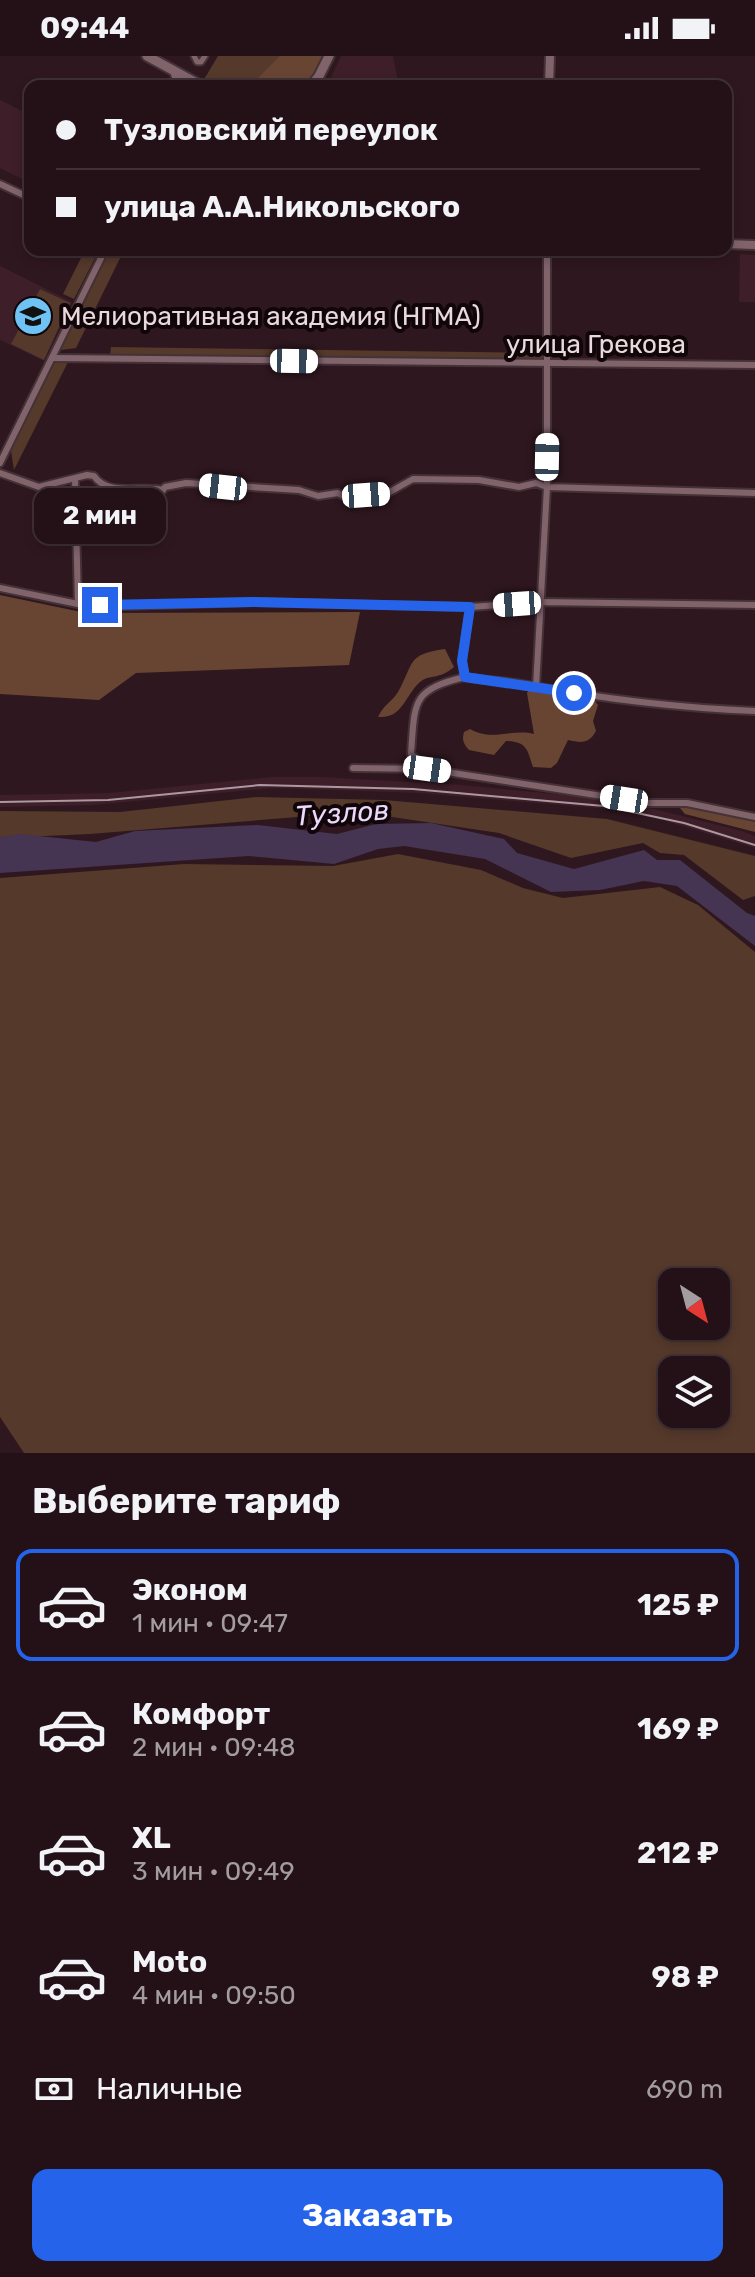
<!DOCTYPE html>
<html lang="ru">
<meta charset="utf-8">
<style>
:root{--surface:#231117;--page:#2f1f24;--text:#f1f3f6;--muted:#a39da1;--line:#403136;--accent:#2563eb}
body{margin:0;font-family:Rubik,sans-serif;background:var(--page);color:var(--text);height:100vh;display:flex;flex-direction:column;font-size:30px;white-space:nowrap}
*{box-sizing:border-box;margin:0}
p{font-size:26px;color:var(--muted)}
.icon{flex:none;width:44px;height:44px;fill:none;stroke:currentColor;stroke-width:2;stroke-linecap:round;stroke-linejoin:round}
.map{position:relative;height:1397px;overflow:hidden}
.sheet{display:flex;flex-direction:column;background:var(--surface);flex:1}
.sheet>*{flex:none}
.guide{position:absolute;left:24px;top:24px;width:708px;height:176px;border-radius:16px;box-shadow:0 4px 12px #0003,0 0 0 2px var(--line);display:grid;align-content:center;height:176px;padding:0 32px;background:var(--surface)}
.needle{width:52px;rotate:144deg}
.tools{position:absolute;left:658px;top:1212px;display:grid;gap:16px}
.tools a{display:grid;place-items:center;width:72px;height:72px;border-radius:16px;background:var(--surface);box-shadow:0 4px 12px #0003,0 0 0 2px var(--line);font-size:40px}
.end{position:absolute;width:36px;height:36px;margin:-18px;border:10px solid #2563eb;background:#fff;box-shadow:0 0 0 4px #fff}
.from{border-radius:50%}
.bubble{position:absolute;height:56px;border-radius:16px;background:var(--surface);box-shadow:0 4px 12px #0003,0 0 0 2px var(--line);font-size:26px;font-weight:700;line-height:56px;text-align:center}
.car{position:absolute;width:24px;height:48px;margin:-24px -12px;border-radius:10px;box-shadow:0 0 6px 2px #0007;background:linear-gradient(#fff 24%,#345 0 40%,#fff 0 76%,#345 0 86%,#fff 0)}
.guide b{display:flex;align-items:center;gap:28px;height:76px;font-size:30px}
.guide b+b{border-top:2px solid var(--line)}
.guide i{width:20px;height:20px;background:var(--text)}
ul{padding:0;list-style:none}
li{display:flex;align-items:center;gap:24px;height:112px;margin:0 16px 12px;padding:0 16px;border:4px solid transparent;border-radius:16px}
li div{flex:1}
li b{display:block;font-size:30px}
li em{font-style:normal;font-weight:700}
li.on{border-color:var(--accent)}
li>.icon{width:72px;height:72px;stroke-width:1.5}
h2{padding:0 32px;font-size:36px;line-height:96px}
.pay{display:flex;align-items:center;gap:20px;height:88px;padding:0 32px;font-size:30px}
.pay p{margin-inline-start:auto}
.button{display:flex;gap:16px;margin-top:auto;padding:16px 32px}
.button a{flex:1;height:92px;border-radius:16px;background:var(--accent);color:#fff;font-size:32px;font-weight:700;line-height:92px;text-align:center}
.status{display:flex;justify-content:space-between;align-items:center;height:56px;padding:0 40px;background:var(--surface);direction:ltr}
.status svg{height:22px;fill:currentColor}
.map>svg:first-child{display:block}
.built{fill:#3d1e29}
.green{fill:#55392b;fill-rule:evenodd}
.forest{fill:#684533}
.water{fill:#453452}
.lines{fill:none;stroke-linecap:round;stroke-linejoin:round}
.pedestrian-casing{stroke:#443237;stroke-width:9}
.minor-casing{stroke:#443237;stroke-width:10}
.tertiary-casing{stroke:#443237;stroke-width:12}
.secondary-casing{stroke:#443237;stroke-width:13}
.pedestrian{stroke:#81636c;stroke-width:5}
.minor{stroke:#81636c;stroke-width:6}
.tertiary{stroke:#81636c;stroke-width:8}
.secondary{stroke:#81636c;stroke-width:9}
.rail{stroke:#ac999f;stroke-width:2}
.route{stroke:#2563eb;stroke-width:10}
.labels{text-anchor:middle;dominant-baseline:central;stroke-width:8;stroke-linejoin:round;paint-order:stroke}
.poi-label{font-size:26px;fill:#e9d8dc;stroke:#100609;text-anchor:start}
.street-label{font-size:26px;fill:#e9d8dc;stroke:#100609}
.water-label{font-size:28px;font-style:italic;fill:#ebd8fb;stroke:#100609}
</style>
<div class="status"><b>09:44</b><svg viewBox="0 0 49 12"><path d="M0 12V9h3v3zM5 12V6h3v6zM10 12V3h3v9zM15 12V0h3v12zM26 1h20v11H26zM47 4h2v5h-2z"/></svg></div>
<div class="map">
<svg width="755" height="1397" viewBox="0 0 755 1397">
<rect width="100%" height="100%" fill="#2f171f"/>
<!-- built -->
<g class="built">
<polygon points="341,0 393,0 399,30 327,30"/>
<polygon points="0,44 30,59 30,113 24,124 0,112"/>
<polygon points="740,198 755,199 755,246 739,246"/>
<polygon points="0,210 72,246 44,305 0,284"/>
<polygon points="271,721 322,721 462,729 575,740 638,749 742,775 755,780 755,792 653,761 609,753 419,737 273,732 93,749 0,751 0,739 110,737"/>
</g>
<!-- green -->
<g class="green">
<polygon points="218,0 326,0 311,26 303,30 214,30 203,25"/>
<polygon points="85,194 99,194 74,243 63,238"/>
<polygon points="110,194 124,194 76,292 61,294"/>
<polygon points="40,233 70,247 44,304 11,288"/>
<polygon points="111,291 545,297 544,302 540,305 110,300"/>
<polygon points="55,305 68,306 14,414 11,395"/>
<polygon points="257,741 384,744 607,763 755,800 755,840 743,844 684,799 660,797 643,787 571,802 499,777 359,756 90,778 0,782 0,755 120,756"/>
<path d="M398 798 481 814 523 832 563 842 660 831 698 849 755 896V1397H24L0 1361V822L184 808 333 810ZM672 1226H716V1270H672ZM672 1314H716V1358H672Z"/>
</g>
<!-- forest -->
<g class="forest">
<polygon points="280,0 324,0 310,25 304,28 250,30"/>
<polygon points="0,539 86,557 360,556 349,609 136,617 99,644 0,638"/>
<path d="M445 593 454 611C439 624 430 618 420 626 405 639 403 663 378 661 384 648 391 647 398 636 414 608 406 598 445 593Z"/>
<path d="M530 632 594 644 598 649 593 665 596 675C589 688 581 687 568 684L557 707 551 712 533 711C527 693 527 686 506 685L494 699 469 694C463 687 462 684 464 676L470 673C492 686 512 672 534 678L527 637Z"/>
<polygon points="685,750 755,764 755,776 685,758 680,752"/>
</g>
<!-- water -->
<polygon class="water" points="431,767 504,783 517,797 574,813 644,794 657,804 680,804 747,857 755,860 755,890 677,830 644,825 600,834 551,836 485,803 404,790 378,793 334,808 249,800 0,817 0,781 20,778 96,786 135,775 258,769 337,778 376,768"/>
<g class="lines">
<!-- pedestrian casing -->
<g class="pedestrian-casing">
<polyline id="pedestrian" points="194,0 197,6 201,6 205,0"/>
</g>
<!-- minor casing -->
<g class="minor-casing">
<g id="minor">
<polyline points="0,128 30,142"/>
<polyline points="52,302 755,309"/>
<polyline points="0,407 105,194"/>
<path d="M0 417 39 431 87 419 94 420C108 441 141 429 163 434L165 431 186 427 299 434 318 440 338 437 343 440 388 437 413 423 479 424 519 431 536 427 547 431 755 437"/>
<polyline points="75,423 78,548"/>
<polyline points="0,532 78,548 123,550 253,546 470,551 540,546 755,549"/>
<path d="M470 551 462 605 465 621C484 625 502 624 521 628 598 642 677 652 755 655"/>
<polyline points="536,631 547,431 547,194"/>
<polyline points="353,712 427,713 648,747 687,747 755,761"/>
<path d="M427 713 411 698C415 645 411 634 465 621"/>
</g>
</g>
<!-- tertiary casing -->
<g class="tertiary-casing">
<g id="tertiary">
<polyline points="174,15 179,30"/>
<polyline points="549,30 550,0"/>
<polyline points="726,188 755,189"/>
</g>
</g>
<!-- secondary casing -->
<g class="secondary-casing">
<g id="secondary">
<polyline points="147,0 202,30"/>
<polyline points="311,30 319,20 329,0"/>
</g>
</g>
<!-- pedestrian -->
<use href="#pedestrian" class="pedestrian"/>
<!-- minor -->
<use href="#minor" class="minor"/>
<!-- tertiary -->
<use href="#tertiary" class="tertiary"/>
<!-- secondary -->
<use href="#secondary" class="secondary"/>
<!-- rail -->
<polyline class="rail" points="0,746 108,744 260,729 413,733 604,750 684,767 755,789"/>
</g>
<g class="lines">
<!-- route -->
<polyline class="route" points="100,549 253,546 470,551 462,605 465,621 574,637"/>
</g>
<!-- icons -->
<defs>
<g id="university-disc" transform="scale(2)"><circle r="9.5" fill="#6fc2f4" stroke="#100609"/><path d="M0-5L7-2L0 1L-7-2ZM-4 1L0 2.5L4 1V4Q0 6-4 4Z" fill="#111"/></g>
</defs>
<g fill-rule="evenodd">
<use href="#university-disc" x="33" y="260"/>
</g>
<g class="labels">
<!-- poi labels -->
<g class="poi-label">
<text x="61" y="260">Мелиоративная академия (НГМА)</text>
</g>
<!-- street labels -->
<g class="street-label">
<text x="596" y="288">улица Грекова</text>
</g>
<!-- water labels -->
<g class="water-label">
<text transform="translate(342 757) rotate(-4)">Тузлов</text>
</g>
</g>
</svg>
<div class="tools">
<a><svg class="needle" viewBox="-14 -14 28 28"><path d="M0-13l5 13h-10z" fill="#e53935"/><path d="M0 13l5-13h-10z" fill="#a39da1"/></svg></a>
<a><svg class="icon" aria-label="layers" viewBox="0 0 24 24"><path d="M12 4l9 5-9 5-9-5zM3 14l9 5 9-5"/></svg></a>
</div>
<i class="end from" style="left:574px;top:637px"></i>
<i class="end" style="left:100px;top:549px"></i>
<div class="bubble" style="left:34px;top:432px;width:132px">2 мин</div>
<i class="car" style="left:294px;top:305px;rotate:91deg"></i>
<i class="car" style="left:547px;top:401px;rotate:1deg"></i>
<i class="car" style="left:223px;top:431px;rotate:276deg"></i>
<i class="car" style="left:366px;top:439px;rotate:86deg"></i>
<i class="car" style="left:517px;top:548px;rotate:266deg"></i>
<i class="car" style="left:427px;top:713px;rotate:98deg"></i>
<i class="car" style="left:624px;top:743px;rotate:279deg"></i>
<div class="guide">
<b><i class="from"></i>Тузловский переулок</b>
<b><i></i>улица А.А.Никольского</b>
</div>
</div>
<section class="sheet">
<h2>Выберите тариф</h2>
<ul>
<li class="on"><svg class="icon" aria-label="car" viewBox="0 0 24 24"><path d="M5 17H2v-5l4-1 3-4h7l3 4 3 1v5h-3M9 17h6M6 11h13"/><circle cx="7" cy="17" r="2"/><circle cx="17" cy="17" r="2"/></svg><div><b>Эконом</b><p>1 мин · 09:47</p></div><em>125 ₽</em></li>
<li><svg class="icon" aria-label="car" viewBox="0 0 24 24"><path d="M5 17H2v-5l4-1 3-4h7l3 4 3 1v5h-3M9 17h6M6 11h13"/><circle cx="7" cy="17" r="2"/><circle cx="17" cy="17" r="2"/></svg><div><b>Комфорт</b><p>2 мин · 09:48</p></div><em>169 ₽</em></li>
<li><svg class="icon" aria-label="car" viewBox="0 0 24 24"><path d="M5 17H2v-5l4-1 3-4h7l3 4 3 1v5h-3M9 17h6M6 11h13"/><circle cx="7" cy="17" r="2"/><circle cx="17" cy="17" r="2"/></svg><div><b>XL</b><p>3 мин · 09:49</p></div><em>212 ₽</em></li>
<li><svg class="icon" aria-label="car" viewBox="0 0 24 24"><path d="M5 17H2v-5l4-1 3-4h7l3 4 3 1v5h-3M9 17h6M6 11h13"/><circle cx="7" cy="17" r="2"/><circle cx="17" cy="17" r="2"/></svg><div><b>Moto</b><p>4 мин · 09:50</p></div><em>98 ₽</em></li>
</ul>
<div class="pay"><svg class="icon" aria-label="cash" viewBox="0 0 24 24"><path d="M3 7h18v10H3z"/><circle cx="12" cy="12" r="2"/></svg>Наличные<p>690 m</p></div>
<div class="button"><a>Заказать</a></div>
</section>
